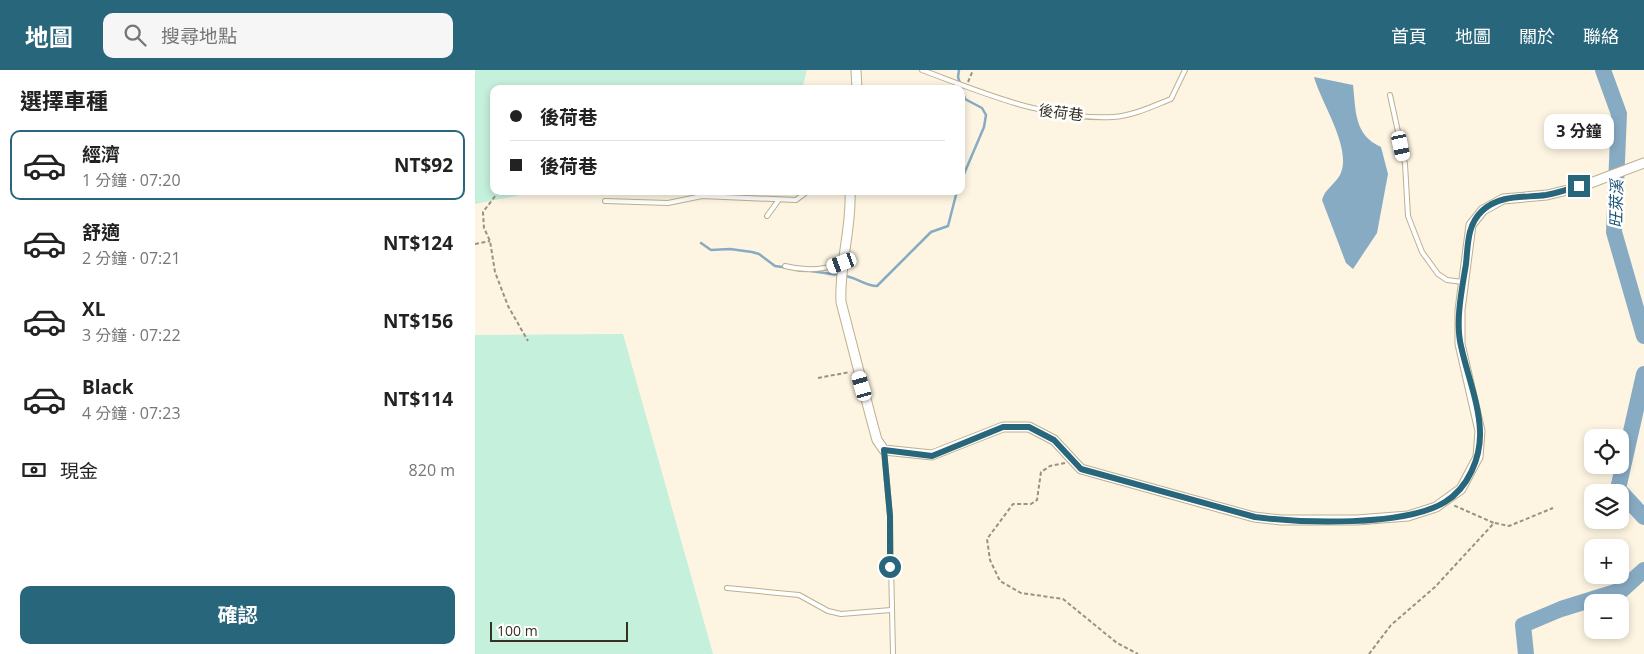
<!DOCTYPE html>
<html lang="zh-TW">
<meta charset="utf-8">
<style>
:root{--surface:#fff;--page:#f6f6f6;--text:#222;--muted:#767676;--line:#e0e0e0;--accent:#28667c}
body{margin:0;font-family:"Open Sans","Noto Sans TC",sans-serif;background:var(--page);color:var(--text);height:100vh;display:flex;flex-direction:column;font-size:19px;white-space:nowrap}
*{box-sizing:border-box;margin:0}
p{font-size:16px;color:var(--muted)}
.icon{flex:none;width:28px;height:28px;fill:none;stroke:currentColor;stroke-width:2;stroke-linecap:round;stroke-linejoin:round}
.map{position:relative;flex:1;overflow:hidden}
.sheet{display:flex;flex-direction:column;background:var(--surface);width:475px}
.sheet>*{flex:none}
.top-card{position:absolute;left:15px;top:15px;width:475px;height:110px;border-radius:10px;box-shadow:0 2px 8px #0003;display:grid;align-content:center;height:110px;padding:0 20px;background:var(--surface)}
.controls{position:absolute;left:1109px;top:359px;display:grid;gap:10px}
.controls a{display:grid;place-items:center;width:45px;height:45px;border-radius:10px;background:var(--surface);box-shadow:0 2px 8px #0003;font-size:25px}
.scale{position:absolute;left:15px;bottom:12px;width:138px;box-sizing:border-box;padding-left:5px;border:2px solid #363124;border-top:0;font-size:14px;line-height:18px;white-space:nowrap;color:#363124;-webkit-text-stroke:4px #fff;paint-order:stroke}
.end{position:absolute;width:22px;height:22px;margin:-11px;border:6px solid #28667c;background:#fff;box-shadow:0 0 0 2px #fff}
.from{border-radius:50%}
.bubble{position:absolute;height:35px;border-radius:10px;background:var(--surface);box-shadow:0 2px 8px #0003;font-size:16px;font-weight:700;line-height:35px;text-align:center}
.car{position:absolute;width:15px;height:30px;margin:-15px -8px;border-radius:6px;box-shadow:0 0 4px 1px #0007;background:linear-gradient(#fff 24%,#345 0 40%,#fff 0 76%,#345 0 86%,#fff 0)}
.top-card b{display:flex;align-items:center;gap:18px;height:48px;font-size:19px}
.top-card b+b{border-top:1px solid var(--line)}
.top-card i{width:12px;height:12px;background:var(--text)}
ul{padding:0;list-style:none}
li{display:flex;align-items:center;gap:15px;height:70px;margin:0 10px 8px;padding:0 10px;border:2px solid transparent;border-radius:10px}
li div{flex:1}
li b{display:block;font-size:19px}
li em{font-style:normal;font-weight:700}
li.selected{border-color:var(--accent)}
li>.icon{width:45px;height:45px;stroke-width:1.5}
h2{padding:0 20px;font-size:22px;line-height:60px}
.pay{display:flex;align-items:center;gap:12px;height:55px;padding:0 20px;font-size:19px}
.pay p{margin-inline-start:auto}
.button{display:flex;gap:10px;margin-top:auto;padding:10px 20px}
.button a{flex:1;height:58px;border-radius:10px;background:var(--accent);color:#fff;font-size:20px;font-weight:700;line-height:58px;text-align:center}
header{display:flex;align-items:center;gap:30px;box-sizing:border-box;height:70px;padding:0 25px;background:var(--accent);color:#fff}
header strong{font-size:24px}
nav{display:flex;gap:28px;margin-inline-start:auto;font-size:18px}
.search{width:350px;height:45px;background:var(--page);display:flex;align-items:center;gap:12px;box-sizing:border-box;padding:0 18px;border-radius:10px;color:var(--muted);font-size:19px}
main{display:flex;flex:1;min-height:0}
.map>svg:first-child{display:block}
.green{fill:#c5f0dc}
.water{fill:#88abc4}
.lines{fill:none;stroke-linecap:round;stroke-linejoin:round}
.stream{stroke:#88abc4;stroke-width:2.5}
.river{stroke:#88abc4;stroke-width:16}
.service-casing{stroke:#bcb090;stroke-width:6}
.tertiary-casing{stroke:#bcb090;stroke-width:11}
.path{stroke:#989281;stroke-width:2;stroke-dasharray:4 2.5;stroke-linecap:butt}
.service{stroke:#fff;stroke-width:4}
.tertiary{stroke:#fff;stroke-width:9}
.route{stroke:#28667c;stroke-width:6}
.labels{text-anchor:middle;dominant-baseline:central;stroke-width:5;stroke-linejoin:round;paint-order:stroke}
.street-label{font-size:15px;fill:#363124;stroke:#fff}
.water-label{font-size:16px;font-style:italic;fill:#1a5477;stroke:#fff}
</style>
<header>
<strong>地圖</strong>
<div class="search"><svg class="icon" aria-label="search" viewBox="0 0 24 24"><circle cx="10" cy="10" r="6"/><path d="M15 15l6 6"/></svg>搜尋地點</div>
<nav><a>首頁</a><a>地圖</a><a>關於</a><a>聯絡</a></nav>
</header>
<main>
<section class="sheet">
<h2>選擇車種</h2>
<ul>
<li class="selected"><svg class="icon" aria-label="car" viewBox="0 0 24 24"><path d="M5 17H2v-5l4-1 3-4h7l3 4 3 1v5h-3M9 17h6M6 11h13"/><circle cx="7" cy="17" r="2"/><circle cx="17" cy="17" r="2"/></svg><div><b>經濟</b><p>1 分鐘 · 07:20</p></div><em>NT$92</em></li>
<li><svg class="icon" aria-label="car" viewBox="0 0 24 24"><path d="M5 17H2v-5l4-1 3-4h7l3 4 3 1v5h-3M9 17h6M6 11h13"/><circle cx="7" cy="17" r="2"/><circle cx="17" cy="17" r="2"/></svg><div><b>舒適</b><p>2 分鐘 · 07:21</p></div><em>NT$124</em></li>
<li><svg class="icon" aria-label="car" viewBox="0 0 24 24"><path d="M5 17H2v-5l4-1 3-4h7l3 4 3 1v5h-3M9 17h6M6 11h13"/><circle cx="7" cy="17" r="2"/><circle cx="17" cy="17" r="2"/></svg><div><b>XL</b><p>3 分鐘 · 07:22</p></div><em>NT$156</em></li>
<li><svg class="icon" aria-label="car" viewBox="0 0 24 24"><path d="M5 17H2v-5l4-1 3-4h7l3 4 3 1v5h-3M9 17h6M6 11h13"/><circle cx="7" cy="17" r="2"/><circle cx="17" cy="17" r="2"/></svg><div><b>Black</b><p>4 分鐘 · 07:23</p></div><em>NT$114</em></li>
</ul>
<div class="pay"><svg class="icon" aria-label="cash" viewBox="0 0 24 24"><path d="M3 7h18v10H3z"/><circle cx="12" cy="12" r="2"/></svg>現金<p>820 m</p></div>
<div class="button"><a>確認</a></div>
</section>
<div class="map">
<svg width="1169" height="584" viewBox="0 0 1169 584">
<rect width="100%" height="100%" fill="#fdf5e1"/>
<!-- green -->
<g class="green">
<polygon points="0,0 332,0 327,19 19,19 19,121 65,121 0,134"/>
<polygon points="148,264 238,584 0,584 0,265"/>
</g>
<!-- water -->
<path class="water" d="M839 7 878 15C881 41 879 65 906 77L913 104 902 163 878 199 871 193 847 130C850 119 859 115 865 105 878 79 846 33 839 7Z"/>
<g class="lines">
<!-- stream -->
<g class="stream">
<polyline points="484,0 483,7 490,29 507,38 511,45 509,57 486,111"/>
<polyline points="226,173 236,180 255,179 277,182 284,184 300,196 364,205"/>
<path d="M370 206C381 207 390 216 402 216L456 162 473 156 482 121"/>
</g>
<!-- river -->
<g class="river">
<polyline points="1128,0 1144,44 1139,162 1169,266"/>
<polyline points="1169,304 1143,419 1169,447"/>
<polyline points="1051,584 1048,555 1086,539 1147,520 1169,500"/>
</g>
<!-- service casing -->
<g class="service-casing">
<g id="service">
<path d="M447 0C509 23 570 50 638 47 658 46 678 36 696 29L710 0"/>
<polyline points="915,25 930,94 933,146 947,182 963,204 972,210 988,212"/>
<polyline points="130,131 193,133 227,126 321,130 333,121"/>
<polyline points="292,146 303,131"/>
<path d="M310 196C329 201 349 200 367 193"/>
<polyline points="409,380 415,446 418,584"/>
<polyline points="252,518 324,525 353,541 366,544 416,540"/>
</g>
</g>
<!-- tertiary casing -->
<g class="tertiary-casing">
<g id="tertiary">
<polyline points="381,0 382,19"/>
<path d="M375 121C377 158 364 194 366 232L396 348 402 370 409 380 457 385 528 357H554L579 370 606 399 779 447 806 450H882L933 446 961 437 986 419 1003 387 1005 361 985 274V240L996 155 1008 140 1028 129 1072 125 1105 117 1169 93"/>
</g>
</g>
<!-- path -->
<g class="path">
<polyline points="493,12 498,0"/>
<polyline points="24,121 8,142 9,158 15,171 20,202 33,236 53,271"/>
<polyline points="0,174 15,171"/>
<polyline points="343,308 375,302"/>
<polyline points="590,393 575,396 566,402 562,430 556,434 538,434 512,469 515,490 525,511 546,523 588,529 642,573 663,584"/>
<polyline points="1020,453 1034,456 1078,438"/>
<polyline points="894,584 916,555 960,517 1019,453 978,435"/>
</g>
<!-- service -->
<use href="#service" class="service"/>
<!-- tertiary -->
<use href="#tertiary" class="tertiary"/>
</g>
<g class="lines">
<!-- route -->
<path class="route" d="M415 497V446L409 380 457 386 528 357H554L579 370 606 399 780 447C827 453 929 457 970 432 993 418 1006 388 1005 361 1004 333 992 304 986 276 980 251 987 219 991 194 993 175 992 155 1007 141 1025 124 1049 128 1071 125 1083 123 1094 119 1104 116"/>
</g>
<g class="labels">
<!-- street labels -->
<g class="street-label">
<text transform="translate(586 42) rotate(7)">後荷巷</text>
</g>
<!-- water labels -->
<g class="water-label">
<text transform="translate(1141 134) rotate(-89)">旺萊溪</text>
</g>
</g>
</svg>
<div class="controls">
<a><svg class="icon" aria-label="locate" viewBox="0 0 24 24"><circle cx="12" cy="12" r="6"/><path d="M12 2v4M12 18v4M2 12h4M18 12h4"/></svg></a>
<a><svg class="icon" aria-label="layers" viewBox="0 0 24 24"><path d="M12 4l9 5-9 5-9-5zM3 14l9 5 9-5"/></svg></a>
<a>+</a>
<a>−</a>
</div>
<div class="scale">100 m</div>
<i class="end from" style="left:415px;top:497px"></i>
<i class="end" style="left:1104px;top:116px"></i>
<div class="bubble" style="left:1069px;top:44px;width:70px">3 分鐘</div>
<i class="car" style="left:926px;top:76px;rotate:168deg"></i>
<i class="car" style="left:367px;top:193px;rotate:250deg"></i>
<i class="car" style="left:387px;top:316px;rotate:344deg"></i>
<div class="top-card">
<b><i class="from"></i>後荷巷</b>
<b><i></i>後荷巷</b>
</div>
</div>
</main>
